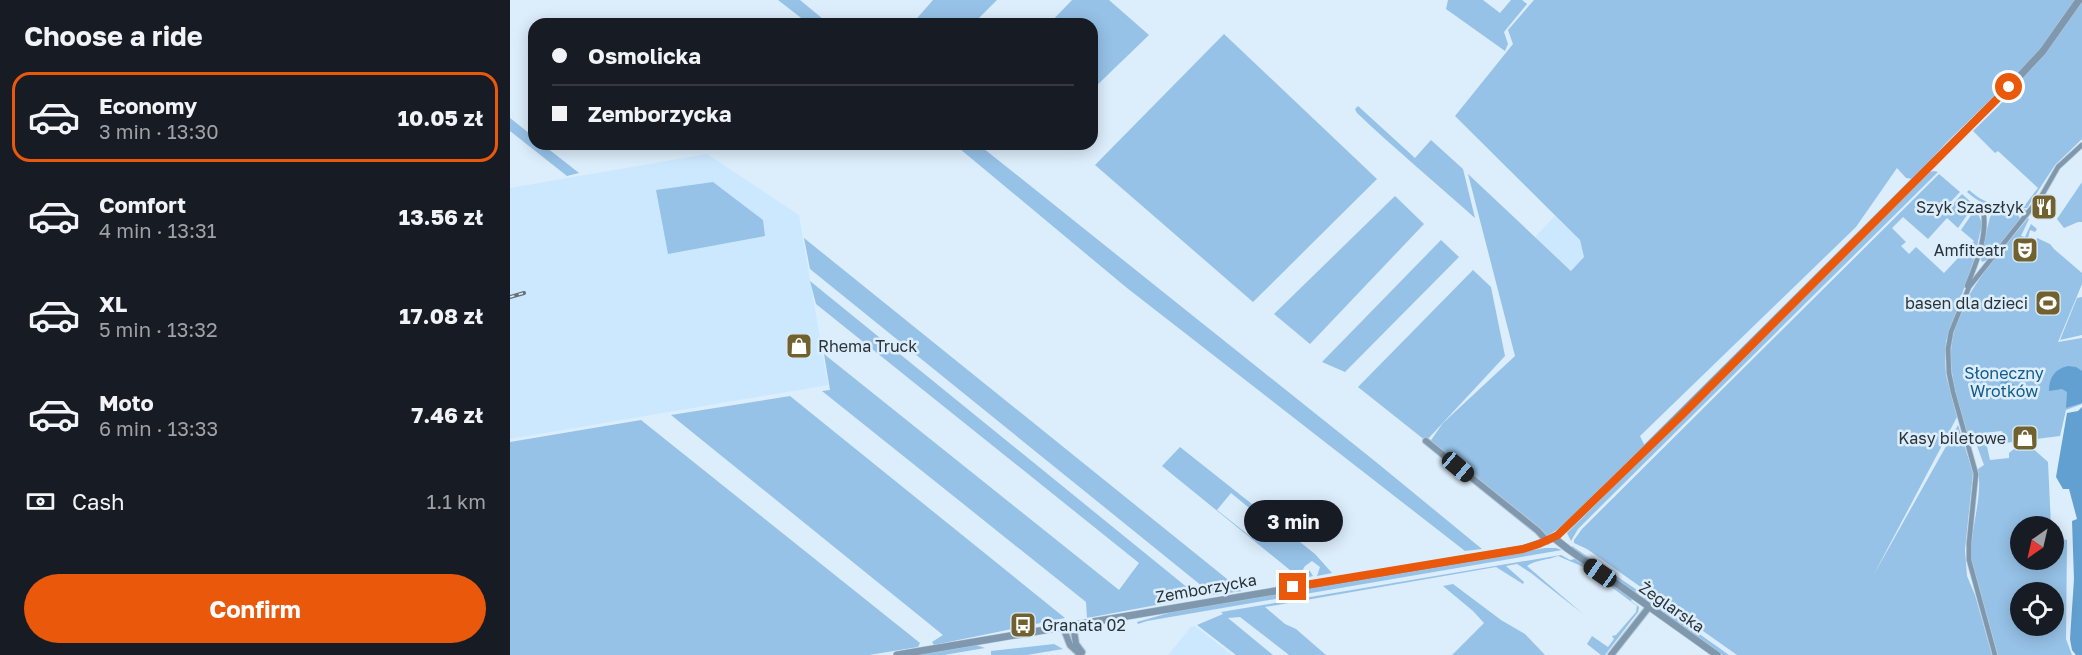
<!DOCTYPE html>
<meta charset="utf-8">
<style>
:root{--surface:#171b24;--page:#242831;--text:#f1f3f6;--muted:#9ea1a6;--line:#363941;--accent:#ea580c}
body{margin:0;font-family:"Golos Text",sans-serif;background:var(--page);color:var(--text);height:100vh;display:flex;flex-direction:column;font-size:22px;white-space:nowrap}
*{box-sizing:border-box;margin:0}
p{font-size:20px;color:var(--muted)}
.icon{flex:none;width:33px;height:33px;fill:none;stroke:currentColor;stroke-width:2;stroke-linecap:round;stroke-linejoin:round}
.map{position:relative;flex:1;overflow:hidden}
.details{display:flex;flex-direction:column;background:var(--surface);width:510px}
.details>*{flex:none}
.banner{position:absolute;left:18px;top:18px;width:570px;height:132px;border-radius:18px;box-shadow:0 3px 15px #0003;display:grid;align-content:center;height:132px;padding:0 24px;background:var(--surface)}
.needle{width:39px;rotate:214deg}
.controls{position:absolute;left:1500px;top:516px;display:grid;gap:12px}
.controls a{display:grid;place-items:center;width:54px;height:54px;border-radius:50%;background:var(--surface);box-shadow:0 3px 15px #0003;font-size:30px}
.end{position:absolute;width:27px;height:27px;margin:-14px;border:8px solid #ea580c;background:#fff;box-shadow:0 0 0 3px #fff}
.from{border-radius:50%}
.bubble{position:absolute;height:42px;border-radius:21px;background:var(--surface);box-shadow:0 3px 15px #0003;font-size:20px;font-weight:700;line-height:42px;text-align:center}
.car{position:absolute;width:18px;height:36px;margin:-18px -9px;border-radius:8px;box-shadow:0 0 4px 2px #0007;background:linear-gradient(#222 24%,#8ab4d8 0 40%,#222 0 76%,#8ab4d8 0 86%,#222 0)}
.banner b{display:flex;align-items:center;gap:21px;height:57px;font-size:22px}
.banner b+b{border-top:2px solid var(--line)}
.banner i{width:15px;height:15px;background:var(--text)}
ul{padding:0;list-style:none}
li{display:flex;align-items:center;gap:18px;height:90px;margin:0 12px 9px;padding:0 12px;border:3px solid transparent;border-radius:18px}
li div{flex:1}
li b{display:block;font-size:22px}
li em{font-style:normal;font-weight:700}
li.current{border-color:var(--accent)}
li>.icon{width:54px;height:54px;stroke-width:1.5}
h2{padding:0 24px;font-size:27px;line-height:72px}
.pay{display:flex;align-items:center;gap:15px;height:66px;padding:0 24px;font-size:22px}
.pay p{margin-inline-start:auto}
.action{display:flex;gap:12px;margin-top:auto;padding:12px 24px}
.action a{flex:1;height:69px;border-radius:36px;background:var(--accent);color:#fff;font-size:24px;font-weight:700;line-height:69px;text-align:center}
main{display:flex;flex:1;min-height:0}
.map>svg:first-child{display:block}
.built{fill:#cce8ff}
.green{fill:#96c2e7;fill-rule:evenodd}
.water{fill:#62a0d1}
.lines{fill:none;stroke-linecap:round;stroke-linejoin:round}
.pedestrian-casing{stroke:#b8c8d4;stroke-width:6}
.minor-casing{stroke:#b8c8d4;stroke-width:8}
.tertiary-casing{stroke:#b8c8d4;stroke-width:8}
.pedestrian{stroke:#7f98ae;stroke-width:4.5}
.minor{stroke:#7f98ae;stroke-width:6}
.tertiary{stroke:#7f98ae;stroke-width:7}
.rail-casing{stroke:#66727b;stroke-width:4}
.rail{stroke:#dcedfb;stroke-width:1.5;stroke-dasharray:4.5;stroke-linecap:butt}
.route{stroke:#ea580c;stroke-width:8}
.labels{text-anchor:middle;dominant-baseline:central;stroke-width:5;stroke-linejoin:round;paint-order:stroke}
.poi-label{font-size:16px;fill:#2a3339;stroke:#dcedfb;text-anchor:end}
.park-label{font-size:16px;fill:#125a89;stroke:#dcedfb}
.street-label{font-size:16px;fill:#2a3339;stroke:#dcedfb}
</style>
<main>
<section class="details">
<h2>Choose a ride</h2>
<ul>
<li class="current"><svg class="icon" aria-label="car" viewBox="0 0 24 24"><path d="M5 17H2v-5l4-1 3-4h7l3 4 3 1v5h-3M9 17h6M6 11h13"/><circle cx="7" cy="17" r="2"/><circle cx="17" cy="17" r="2"/></svg><div><b>Economy</b><p>3 min · 13:30</p></div><em>10.05 zł</em></li>
<li><svg class="icon" aria-label="car" viewBox="0 0 24 24"><path d="M5 17H2v-5l4-1 3-4h7l3 4 3 1v5h-3M9 17h6M6 11h13"/><circle cx="7" cy="17" r="2"/><circle cx="17" cy="17" r="2"/></svg><div><b>Comfort</b><p>4 min · 13:31</p></div><em>13.56 zł</em></li>
<li><svg class="icon" aria-label="car" viewBox="0 0 24 24"><path d="M5 17H2v-5l4-1 3-4h7l3 4 3 1v5h-3M9 17h6M6 11h13"/><circle cx="7" cy="17" r="2"/><circle cx="17" cy="17" r="2"/></svg><div><b>XL</b><p>5 min · 13:32</p></div><em>17.08 zł</em></li>
<li><svg class="icon" aria-label="car" viewBox="0 0 24 24"><path d="M5 17H2v-5l4-1 3-4h7l3 4 3 1v5h-3M9 17h6M6 11h13"/><circle cx="7" cy="17" r="2"/><circle cx="17" cy="17" r="2"/></svg><div><b>Moto</b><p>6 min · 13:33</p></div><em>7.46 zł</em></li>
</ul>
<div class="pay"><svg class="icon" aria-label="cash" viewBox="0 0 24 24"><path d="M3 7h18v10H3z"/><circle cx="12" cy="12" r="2"/></svg>Cash<p>1.1 km</p></div>
<div class="action"><a>Confirm</a></div>
</section>
<div class="map">
<svg width="1572" height="655" viewBox="0 0 1572 655">
<rect width="100%" height="100%" fill="#dcedfb"/>
<!-- built -->
<g class="built">
<polygon points="197,154 289,215 318,385 0,439 0,188"/>
<polygon points="1045,216 1070,240 1074,257 1062,271 1025,237"/>
<polygon points="685,626 722,655 658,655 681,627"/>
</g>
<!-- green -->
<g class="green">
<polygon points="268,0 290,0 319,24 299,24"/>
<polygon points="423,0 487,0 463,24 402,24"/>
<polygon points="562,0 599,0 639,35 582,90 582,24 539,24"/>
<polygon points="938,0 973,0 990,13 1001,0 1012,0 1017,4 994,32 998,44 995,51 936,9"/>
<path d="M1024 0H1572V139L1545 165 1517 208C1492 210 1476 209 1457 192L1459 190C1479 208 1490 204 1515 205L1528 188 1488 151 1485 153 1463 131 1511 84 1504 77 1437 142 1403 179 1396 178 1387 168 1346 227 1130 436 1136 448 1053 526 1037 536 919 443 933 423 1005 356 958 174 1061 271 1074 257 1070 240 945 116 1003 44 998 30Z"/>
<polygon points="714,34 867,179 743,302 585,165"/>
<path d="M848 106 905 158 921 140 953 169 965 218C926 183 885 149 847 113L845 109Z"/>
<polygon points="0,118 24,137 24,144 32,144 69,173 57,176 0,131"/>
<polygon points="444,144 468,144 866,462 972,549 955,551 617,288"/>
<polygon points="1424,171 1428,172 1081,516 1068,529 1061,541 1057,533 1194,396 1202,391 1201,390 1420,172"/>
<polygon points="1429,174 1450,192 1431,212 1433,215 1452,194 1462,203 1462,208 1448,228 1437,218 1418,239 1393,217 1382,228 1396,242 1391,246 1399,254 1406,247 1434,273 1464,241 1451,230 1466,208 1471,221 1473,220 1464,259 1436,341 1435,361 1436,375 1447,417 1363,576 1448,425 1463,473 1455,550 1457,576 1465,595 1482,655 1227,655 1077,549 1064,543 1064,540 1072,529"/>
<polygon points="203,182 253,220 255,236 158,254 146,190"/>
<polygon points="1572,182 1572,222 1568,222 1554,228 1547,219"/>
<polygon points="885,196 914,224 800,344 764,314"/>
<polygon points="1485,211 1507,212 1510,219 1477,260 1472,262 1470,257 1480,217"/>
<path d="M1518 218 1519 219 1511 236 1515 237 1521 224 1527 229 1525 232 1520 230 1518 238 1526 241 1527 238 1540 244 1544 249 1572 273V284L1548 342 1572 338V404L1556 410 1550 436 1495 443 1492 431 1474 433 1480 460 1499 458V453L1510 444 1515 446 1519 445 1538 462 1541 526H1510V560H1544L1543 526H1549L1552 539 1557 540 1556 639 1562 655H1488L1461 559C1460 529 1473 498 1468 469L1474 465 1463 435H1458C1451 412 1443 388 1441 363 1438 305 1485 259 1518 218ZM1510 592H1544V626H1510Z"/>
<polygon points="294,238 732,591 703,595 300,269"/>
<polygon points="931,240 949,257 835,372 812,362"/>
<polygon points="963,270 981,287 995,356 916,441 848,387"/>
<polygon points="300,281 689,597 577,618 576,602 312,391 320,390 314,354 609,590 629,563 306,304"/>
<polygon points="1572,297 1572,335 1550,340 1567,298"/>
<polygon points="280,396 555,618 424,645 422,642 433,635 161,415"/>
<polygon points="131,420 410,643 408,647 359,655 0,655 0,442"/>
<path d="M670 447 805 554 822 573 807 576 810 567 802 561 795 566 792 571H800L803 576 791 579 652 466ZM721 493 754 520 741 537 707 510Z"/>
<polygon points="1062,546 1130,592 1127,595 1061,548"/>
<polygon points="1035,548 1046,548 1052,550 637,621 628,624 627,622 669,610"/>
<path d="M1051 555 1060 560 1065 559 1122 599 1121 601 1129 607 1128 612 1095 655H1091L1077 644 1082 636 1098 647 1104 639 1102 636 1106 635 1126 612 1127 606 1076 568 1048 556C1038 560 1025 560 1017 566L1073 614 1021 573 1007 564 996 566 1014 582 1013 584 986 567 755 607 775 624 786 629 816 655H779L730 617 718 618 763 655H726L687 625 713 614 711 612Z"/>
<polygon points="943,584 991,620 1015,634 1035,655 942,655 974,623 963,611 933,586"/>
<polygon points="1133,594 1219,655 1212,655 1130,597"/>
<polygon points="544,644 553,649 517,655 481,655 481,651"/>
<polygon points="466,645 475,648 434,655 408,655"/>
</g>
<!-- water -->
<g class="water">
<path d="M1558 366 1566 367 1572 371V403L1556 408 1557 392 1552 389 1539 391C1539 377 1545 369 1558 366Z"/>
<polygon points="1493,379 1512,389 1507,399 1488,388"/>
<polygon points="1572,407 1572,655 1566,655 1562,650 1560,639 1564,579 1562,521 1567,519 1559,489 1553,489 1546,477 1557,413 1568,411"/>
</g>
<g class="lines">
<!-- pedestrian casing -->
<g class="pedestrian-casing">
<g id="pedestrian">
<path d="M1457 286C1467 261 1478 235 1473 208L1511 210 1516 214"/>
<polyline points="1485,655 1459,560 1459,543 1466,474 1443,392 1439,373 1438,349 1441,332 1459,287 1532,195 1548,167 1572,145"/>
</g>
</g>
<!-- minor casing -->
<g class="minor-casing">
<g id="minor">
<polyline points="916,441 1028,531 1037,541"/>
<polyline points="563,625 566,644 572,652"/>
<polyline points="553,627 560,645 571,655"/>
<polyline points="1101,655 1139,607"/>
</g>
</g>
<!-- tertiary casing -->
<g class="tertiary-casing">
<g id="tertiary">
<polyline points="1044,538 1058,549 1207,655"/>
<polyline points="387,655 1013,549 1044,538 1062,522 1507,79 1533,51 1569,0"/>
</g>
</g>
<!-- pedestrian -->
<use href="#pedestrian" class="pedestrian"/>
<!-- minor -->
<use href="#minor" class="minor"/>
<!-- tertiary -->
<use href="#tertiary" class="tertiary"/>
<!-- rail casing -->
<g class="rail-casing">
<polyline id="rail" points="0,297 14,293"/>
</g>
<!-- rail -->
<use href="#rail" class="rail"/>
</g>
<g class="lines">
<!-- route -->
<polyline class="route" points="783,587 1013,549 1029,544 1048,535 1173,414 1499,87"/>
</g>
<!-- icons -->
<defs>
<g id="restaurant-square" transform="scale(1.35)"><rect x="-9" y="-9" width="18" height="18" rx="4" fill="#70612f" stroke="#dcedfb"/><path d="M-5-6h1v4h1v-4h1v4h1v-4h1v5L-1.5 .5V6h-2V.5L-5-1ZM5-6V6H3V1.5H1.5Q1.5-4 5-6Z" fill="#fff"/></g>
<g id="theatre-square" transform="scale(1.35)"><rect x="-9" y="-9" width="18" height="18" rx="4" fill="#70612f" stroke="#dcedfb"/><path d="M-5-5.5Q0-4 5-5.5V0Q5 5 0 6Q-5 5-5 0ZM-3.3-2.5H-1v1.5H-3.3ZM1-2.5H3.3v1.5H1ZM-2.8 1Q0 5.5 2.8 1Z" fill="#fff"/></g>
<g id="stadium-square" transform="scale(1.35)"><rect x="-9" y="-9" width="18" height="18" rx="4" fill="#70612f" stroke="#dcedfb"/><path d="M0-5a6.5 5 0 1 0 0 10a6.5 5 0 1 0 0-10ZM-3.5-1.8h7v3.6h-7Z" fill="#fff"/></g>
<g id="shop-square" transform="scale(1.35)"><rect x="-9" y="-9" width="18" height="18" rx="4" fill="#70612f" stroke="#dcedfb"/><path d="M-5-2.5h2.3a2.7 3.5 0 0 1 5.4 0H5L5.5 6h-11ZM-1.5-2.5h3a1.5 2.3 0 0 0-3 0Z" fill="#fff"/></g>
<g id="bus-square" transform="scale(1.35)"><rect x="-9" y="-9" width="18" height="18" rx="4" fill="#70612f" stroke="#dcedfb"/><path d="M-5-6H5V4H4V6H2V4H-2V6H-4V4H-5ZM-3.5-4V0h7V-4ZM-3.5 1.2v1.5H-2V1.2ZM2 1.2v1.5H3.5V1.2Z" fill="#fff"/></g>
</defs>
<g fill-rule="evenodd">
<use href="#restaurant-square" x="1534" y="207"/>
<use href="#theatre-square" x="1515" y="250"/>
<use href="#stadium-square" x="1538" y="303"/>
<use href="#shop-square" x="289" y="346"/>
<use href="#shop-square" x="1515" y="438"/>
<use href="#bus-square" x="513" y="625"/>
</g>
<g class="labels">
<!-- poi labels -->
<g class="poi-label">
<text x="1514" y="207">Szyk Szaszłyk</text>
<text x="1496" y="250">Amfiteatr</text>
<text x="1518" y="303">basen dla dzieci</text>
<text x="308" y="346" text-anchor="start">Rhema Truck</text>
<text x="1496" y="438">Kasy biletowe</text>
<text x="532" y="625" text-anchor="start">Granata 02</text>
</g>
<!-- park labels -->
<g class="park-label">
<text x="1494" y="373">Słoneczny<tspan x="1494" dy="18">Wrotków</tspan></text>
</g>
<!-- street labels -->
<g class="street-label">
<text transform="translate(696 588) rotate(-10)">Zemborzycka</text>
<text transform="translate(1162 607) rotate(35)">Żeglarska</text>
</g>
</g>
</svg>
<div class="controls">
<a><svg class="needle" viewBox="-14 -14 28 28"><path d="M0-13l5 13h-10z" fill="#e53935"/><path d="M0 13l5-13h-10z" fill="#9ea1a6"/></svg></a>
<a><svg class="icon" aria-label="locate" viewBox="0 0 24 24"><circle cx="12" cy="12" r="6"/><path d="M12 2v4M12 18v4M2 12h4M18 12h4"/></svg></a>
</div>
<i class="end from" style="left:1499px;top:87px"></i>
<i class="end" style="left:783px;top:587px"></i>
<div class="bubble" style="left:734px;top:500px;width:99px">3 min</div>
<i class="car" style="left:948px;top:467px;rotate:130deg"></i>
<i class="car" style="left:1090px;top:573px;rotate:305deg"></i>
<div class="banner">
<b><i class="from"></i>Osmolicka</b>
<b><i></i>Zemborzycka</b>
</div>
</div>
</main>
